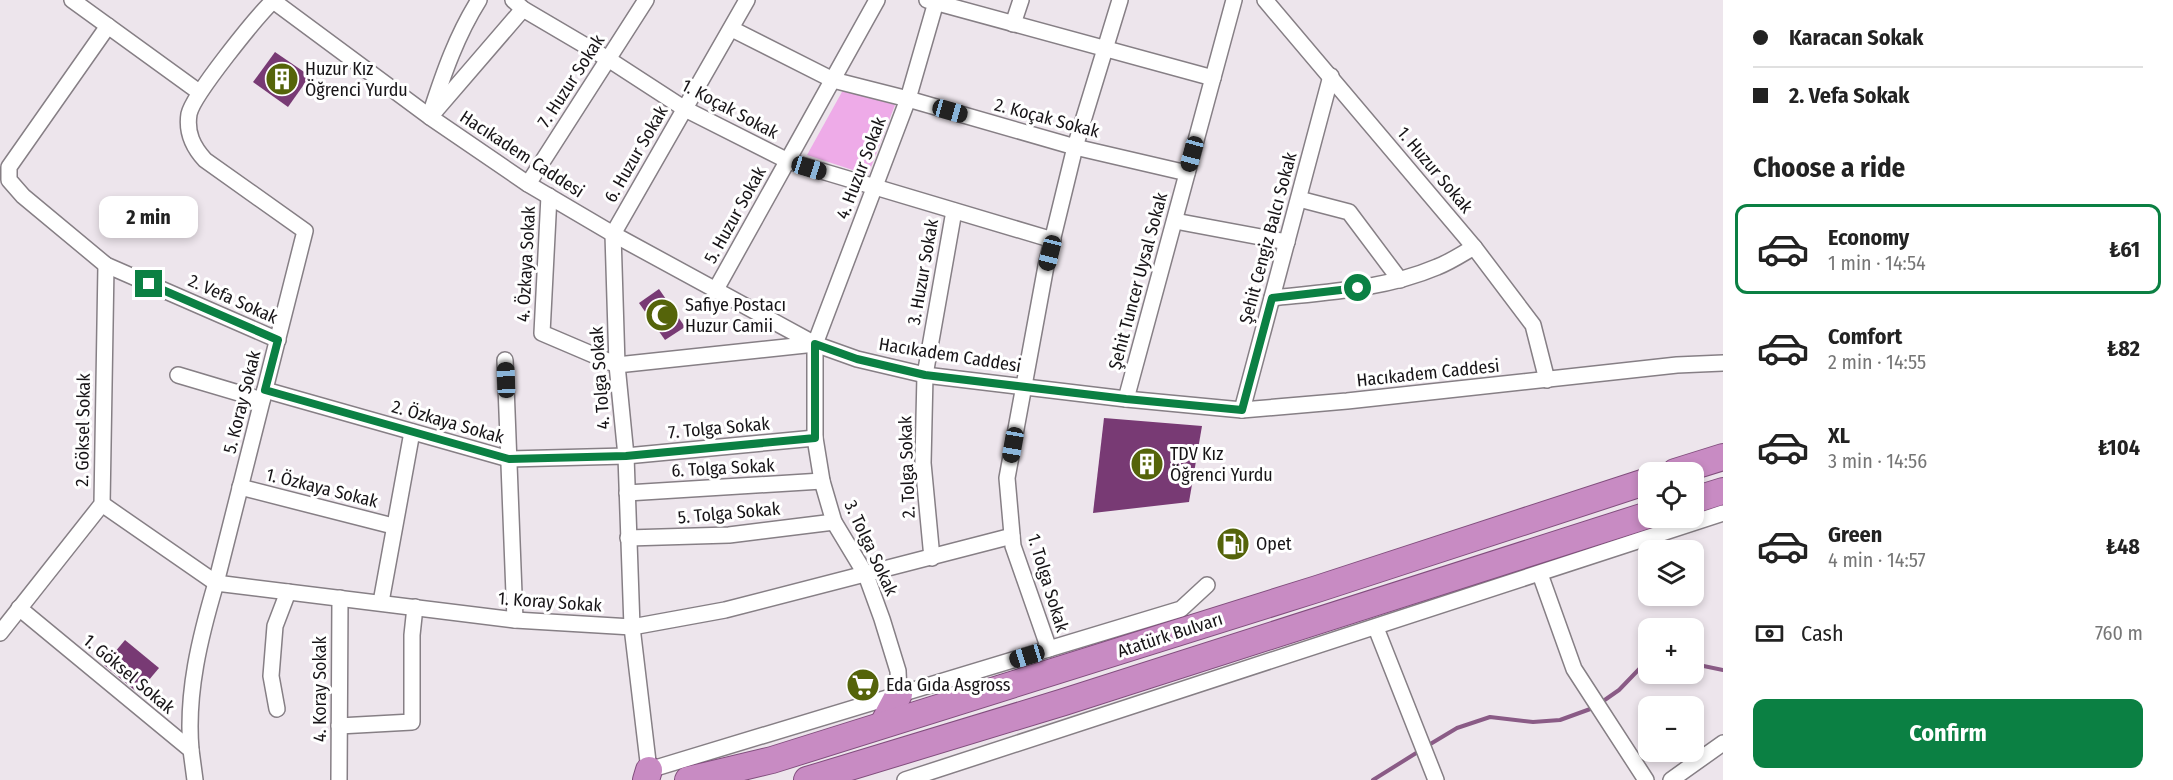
<!DOCTYPE html>
<meta charset="utf-8">
<style>
:root{--surface:#fff;--page:#f6f6f6;--text:#222;--muted:#767676;--line:#e0e0e0;--accent:#0b8043}
body{margin:0;font-family:"Fira Sans Condensed",sans-serif;background:var(--page);color:var(--text);height:100vh;display:flex;flex-direction:column;font-size:22px;white-space:nowrap}
*{box-sizing:border-box;margin:0}
p{font-size:20px;color:var(--muted)}
.icon{flex:none;width:33px;height:33px;fill:none;stroke:currentColor;stroke-width:2;stroke-linecap:round;stroke-linejoin:round}
.map{position:relative;flex:1;overflow:hidden}
.side{display:flex;flex-direction:column;background:var(--surface);width:450px}
.side>*{flex:none}
.banner{display:grid;align-content:center;height:132px;padding:0 30px;background:var(--surface)}
.tools{position:absolute;left:1638px;top:462px;display:grid;gap:12px}
.tools a{display:grid;place-items:center;width:66px;height:66px;border-radius:12px;background:var(--surface);box-shadow:0 3px 9px #0003;font-size:30px}
.end{position:absolute;width:27px;height:27px;margin:-14px;border:8px solid #0b8043;background:#fff;box-shadow:0 0 0 3px #fff}
.from{border-radius:50%}
.bubble{position:absolute;height:42px;border-radius:12px;background:var(--surface);box-shadow:0 3px 9px #0003;font-size:20px;font-weight:700;line-height:42px;text-align:center}
.car{position:absolute;width:18px;height:36px;margin:-18px -9px;border-radius:8px;box-shadow:0 0 4px 2px #0007;background:linear-gradient(#222 24%,#8ab4d8 0 40%,#222 0 76%,#8ab4d8 0 86%,#222 0)}
.banner b{display:flex;align-items:center;gap:21px;height:57px;font-size:22px}
.banner b+b{border-top:2px solid var(--line)}
.banner i{width:15px;height:15px;background:var(--text)}
ul{padding:0;list-style:none}
li{display:flex;align-items:center;gap:18px;height:90px;margin:0 12px 9px;padding:0 18px;border:3px solid transparent;border-radius:12px}
li div{flex:1}
li b{display:block;font-size:22px}
li em{font-style:normal;font-weight:700}
li.active{border-color:var(--accent)}
li>.icon{width:54px;height:54px;stroke-width:1.5}
h2{padding:0 30px;font-size:27px;line-height:72px}
.pay{display:flex;align-items:center;gap:15px;height:66px;padding:0 30px;font-size:22px}
.pay p{margin-inline-start:auto}
.button{display:flex;gap:12px;margin-top:auto;padding:12px 30px}
.button a{flex:1;height:69px;border-radius:12px;background:var(--accent);color:#fff;font-size:24px;font-weight:700;line-height:69px;text-align:center}
main{display:flex;flex:1;min-height:0}
.map>svg:first-child{display:block}
.green{fill:#eeabe8}
.lines{fill:none;stroke-linecap:round;stroke-linejoin:round}
.stream{stroke:#8a5b86;stroke-width:4}
.building{fill:#783a74}
.minor-casing{stroke:#867f85;stroke-width:18}
.trunk-casing{stroke:#814e7d;stroke-width:28}
.minor{stroke:#fff;stroke-width:15}
.trunk{stroke:#c88bc3;stroke-width:26}
.route{stroke:#0b8043;stroke-width:8}
.labels{text-anchor:middle;dominant-baseline:central;stroke-width:6;stroke-linejoin:round;paint-order:stroke}
.poi-label{font-size:18px;fill:#171417;stroke:#fff;text-anchor:start}
.street-label{font-size:18px;fill:#171417;stroke:#fff}
</style>
<main>
<div class="map">
<svg width="1723" height="780" viewBox="0 0 1723 780">
<rect width="100%" height="100%" fill="#ede5ec"/>
<!-- green -->
<polygon class="green" points="843,90 895,105 868,175 807,155"/>
<g class="lines">
<!-- stream -->
<g class="stream">
<polyline points="1694,664 1723,670"/>
<polyline points="1599,704 1619,690 1645,663 1648,662"/>
<polyline points="1427,746 1457,728 1490,717 1533,722 1560,720 1593,708"/>
<polyline points="1373,780 1421,750"/>
</g>
</g>
<!-- building -->
<g class="building">
<polygon points="275,52 310,76 288,107 253,82"/>
<polygon points="659,289 685,327 665,340 639,303"/>
<polygon points="1104,418 1202,426 1189,502 1093,513"/>
<polygon points="125,640 159,668 138,693 104,665"/>
</g>
<g class="lines">
<!-- minor casing -->
<g class="minor-casing">
<g id="minor">
<polyline points="72,0 199,92"/>
<polyline points="272,0 430,117 528,184 613,234 815,344 857,359 925,375 1126,399 1242,410 1347,401 1677,365 1723,363"/>
<polyline points="513,0 523,9 608,59 685,109 788,161 1053,240"/>
<polyline points="747,0 613,234 617,365 626,456 632,627 649,770 1181,609 1207,585"/>
<polyline points="927,0 1213,78"/>
<polyline points="1265,0 1474,247 1533,325 1547,380"/>
<polyline points="1013,24 1021,0"/>
<polyline points="108,26 9,167 9,180 23,196 106,265 278,340"/>
<polyline points="732,29 833,80 908,99 1075,147 1187,173"/>
<path d="M431 112C444 72 457 35 479 0"/>
<polyline points="430,117 523,9"/>
<polyline points="528,184 646,0"/>
<polyline points="549,196 542,333 617,365 815,344"/>
<polyline points="1299,199 1349,212 1400,280"/>
<polyline points="1175,221 1287,242"/>
<polyline points="715,291 877,0"/>
<path d="M1272 298C1328 292 1385 289 1437 267 1450 262 1462 254 1474 247"/>
<polyline points="505,360 515,620"/>
<polyline points="178,375 262,400"/>
<polyline points="265,390 509,459 626,456 815,438"/>
<polyline points="1126,399 1234,0"/>
<polyline points="1242,410 1331,76"/>
<polyline points="240,487 393,526"/>
<polyline points="627,493 822,481"/>
<polyline points="102,504 216,583 515,620 632,627 725,610 1012,536"/>
<polyline points="628,538 729,535 834,522"/>
<polyline points="932,558 923,463 925,375 954,211"/>
<polyline points="1540,574 1574,669 1646,780"/>
<polyline points="381,602 412,432"/>
<polyline points="19,608 191,750 195,780"/>
<polyline points="1376,628 1436,780"/>
<polyline points="0,633 102,504 106,265"/>
<polyline points="1049,649 1013,546 1007,478 1046,266 1075,147 1120,0"/>
<polyline points="899,694 898,671 882,619 866,575 834,522 822,481 815,438 815,344 908,99 936,2"/>
<polyline points="277,709 271,676 275,626 288,592"/>
<polyline points="339,726 412,722 412,635 415,607"/>
<path d="M191 750C186 693 200 637 216 583L305 231 205 160C193 147 186 133 189 114 193 95 257 16 274 0"/>
<polyline points="339,780 340,598"/>
<polyline points="905,780 1723,513"/>
<polyline points="1671,780 1723,743"/>
</g>
</g>
<!-- trunk casing -->
<g class="trunk-casing">
<g id="trunk">
<polyline points="1675,472 1723,457"/>
<polyline points="1694,500 1723,491"/>
<polyline points="883,724 899,694"/>
<polyline points="646,780 649,770"/>
<polyline points="688,780 772,760 1317,589 1648,481"/>
<polyline points="807,780 1064,702 1648,515"/>
</g>
</g>
<!-- minor -->
<use href="#minor" class="minor"/>
<!-- trunk -->
<use href="#trunk" class="trunk"/>
</g>
<g class="lines">
<!-- route -->
<polyline class="route" points="149,284 278,340 265,390 509,459 626,456 815,438 815,344 857,359 925,375 1126,399 1242,410 1272,298 1358,288"/>
</g>
<!-- icons -->
<defs>
<g id="building-disc" transform="scale(1.725)"><circle r="9.5" fill="#55640a" stroke="#fff"/><path d="M-4-6H4V6H1V3H-1V6H-4ZM-2.5-4.3h1.7v1.8h-1.7ZM.8-4.3h1.7v1.8H.8ZM-2.5-1h1.7V.8h-1.7ZM.8-1h1.7V.8H.8Z" fill="#fff"/></g>
<g id="mosque-disc" transform="scale(1.725)"><circle r="9.5" fill="#55640a" stroke="#fff"/><path d="M3.5-4.9A6 6 0 1 0 3.5 4.9A5 5 0 1 1 3.5-4.9Z" fill="#fff"/></g>
<g id="fuel-disc" transform="scale(1.725)"><circle r="9.5" fill="#55640a" stroke="#fff"/><path d="M-5.5-6h7V0h2V4h1.3V-2.5L3-4.5l.8-.8L6-3V5H2.5V1h-1V6h-7ZM-4.2-4.7v3.2H.2V-4.7Z" fill="#fff"/></g>
<g id="supermarket-disc" transform="scale(1.725)"><circle r="9.5" fill="#55640a" stroke="#fff"/><path d="M-6-5.5h2.5l.6 2H6L4.5 2H-2.5L-4.4-4H-6ZM-1.5 3.2a1.3 1.3 0 1 0 .1 0ZM3 3.2a1.3 1.3 0 1 0 .1 0Z" fill="#fff"/></g>
</defs>
<g fill-rule="evenodd">
<use href="#building-disc" x="282" y="79"/>
<use href="#mosque-disc" x="662" y="315"/>
<use href="#building-disc" x="1147" y="464"/>
<use href="#fuel-disc" x="1233" y="544"/>
<use href="#supermarket-disc" x="863" y="685"/>
</g>
<g class="labels">
<!-- poi labels -->
<g class="poi-label">
<text x="305" y="69">Huzur Kız<tspan x="305" dy="21">Öğrenci Yurdu</tspan></text>
<text x="685" y="305">Safiye Postacı<tspan x="685" dy="21">Huzur Camii</tspan></text>
<text x="1170" y="454">TDV Kız<tspan x="1170" dy="21">Öğrenci Yurdu</tspan></text>
<text x="1256" y="544">Opet</text>
<text x="886" y="685">Eda Gıda Asgross</text>
</g>
<!-- street labels -->
<g class="street-label">
<text transform="translate(571 81) rotate(-57)">7. Huzur Sokak</text>
<text transform="translate(730 109) rotate(28)">1. Koçak Sokak</text>
<text transform="translate(1047 118) rotate(15)">2. Koçak Sokak</text>
<text transform="translate(522 154) rotate(33)">Hacıkadem Caddesi</text>
<text transform="translate(636 154) rotate(-60)">6. Huzur Sokak</text>
<text transform="translate(861 168) rotate(-69)">4. Huzur Sokak</text>
<text transform="translate(1435 170) rotate(50)">1. Huzur Sokak</text>
<text transform="translate(735 215) rotate(-61)">5. Huzur Sokak</text>
<text transform="translate(1268 238) rotate(-75)">Şehit Cengiz Balcı Sokak</text>
<text transform="translate(526 264) rotate(-87)">4. Özkaya Sokak</text>
<text transform="translate(923 272) rotate(-80)">3. Huzur Sokak</text>
<text transform="translate(1138 281) rotate(-75)">Şehit Tuncer Uysal Sokak</text>
<text transform="translate(233 299) rotate(24)">2. Vefa Sokak</text>
<text transform="translate(950 355) rotate(9)">Hacıkadem Caddesi</text>
<text transform="translate(1428 373) rotate(-6)">Hacıkadem Caddesi</text>
<text transform="translate(600 378) rotate(-94)">4. Tolga Sokak</text>
<text transform="translate(242 402) rotate(-76)">5. Koray Sokak</text>
<text transform="translate(448 422) rotate(16)">2. Özkaya Sokak</text>
<text transform="translate(719 428) rotate(-5)">7. Tolga Sokak</text>
<text transform="translate(83 430) rotate(-89)">2. Göksel Sokak</text>
<text transform="translate(907 467) rotate(-92)">2. Tolga Sokak</text>
<text transform="translate(723 468) rotate(-3)">6. Tolga Sokak</text>
<text transform="translate(322 488) rotate(14)">1. Özkaya Sokak</text>
<text transform="translate(729 513) rotate(-5)">5. Tolga Sokak</text>
<text transform="translate(871 548) rotate(65)">3. Tolga Sokak</text>
<text transform="translate(1048 583) rotate(73)">1. Tolga Sokak</text>
<text transform="translate(550 602) rotate(4)">1. Koray Sokak</text>
<text transform="translate(1170 635) rotate(-18)">Atatürk Bulvarı</text>
<text transform="translate(129 674) rotate(40)">1. Göksel Sokak</text>
<text transform="translate(320 689) rotate(-90)">4. Koray Sokak</text>
</g>
</g>
</svg>
<div class="tools">
<a><svg class="icon" aria-label="locate" viewBox="0 0 24 24"><circle cx="12" cy="12" r="6"/><path d="M12 2v4M12 18v4M2 12h4M18 12h4"/></svg></a>
<a><svg class="icon" aria-label="layers" viewBox="0 0 24 24"><path d="M12 4l9 5-9 5-9-5zM3 14l9 5 9-5"/></svg></a>
<a>+</a>
<a>−</a>
</div>
<i class="end from" style="left:1358px;top:288px"></i>
<i class="end" style="left:149px;top:284px"></i>
<div class="bubble" style="left:99px;top:196px;width:99px">2 min</div>
<i class="car" style="left:950px;top:111px;rotate:106deg"></i>
<i class="car" style="left:1192px;top:154px;rotate:195deg"></i>
<i class="car" style="left:809px;top:168px;rotate:107deg"></i>
<i class="car" style="left:1050px;top:253px;rotate:194deg"></i>
<i class="car" style="left:506px;top:380px;rotate:358deg"></i>
<i class="car" style="left:1013px;top:445px;rotate:190deg"></i>
<i class="car" style="left:1027px;top:656px;rotate:253deg"></i>
</div>
<section class="side">
<div class="banner">
<b><i class="from"></i>Karacan Sokak</b>
<b><i></i>2. Vefa Sokak</b>
</div>
<h2>Choose a ride</h2>
<ul>
<li class="active"><svg class="icon" aria-label="car" viewBox="0 0 24 24"><path d="M5 17H2v-5l4-1 3-4h7l3 4 3 1v5h-3M9 17h6M6 11h13"/><circle cx="7" cy="17" r="2"/><circle cx="17" cy="17" r="2"/></svg><div><b>Economy</b><p>1 min · 14:54</p></div><em>₺61</em></li>
<li><svg class="icon" aria-label="car" viewBox="0 0 24 24"><path d="M5 17H2v-5l4-1 3-4h7l3 4 3 1v5h-3M9 17h6M6 11h13"/><circle cx="7" cy="17" r="2"/><circle cx="17" cy="17" r="2"/></svg><div><b>Comfort</b><p>2 min · 14:55</p></div><em>₺82</em></li>
<li><svg class="icon" aria-label="car" viewBox="0 0 24 24"><path d="M5 17H2v-5l4-1 3-4h7l3 4 3 1v5h-3M9 17h6M6 11h13"/><circle cx="7" cy="17" r="2"/><circle cx="17" cy="17" r="2"/></svg><div><b>XL</b><p>3 min · 14:56</p></div><em>₺104</em></li>
<li><svg class="icon" aria-label="car" viewBox="0 0 24 24"><path d="M5 17H2v-5l4-1 3-4h7l3 4 3 1v5h-3M9 17h6M6 11h13"/><circle cx="7" cy="17" r="2"/><circle cx="17" cy="17" r="2"/></svg><div><b>Green</b><p>4 min · 14:57</p></div><em>₺48</em></li>
</ul>
<div class="pay"><svg class="icon" aria-label="cash" viewBox="0 0 24 24"><path d="M3 7h18v10H3z"/><circle cx="12" cy="12" r="2"/></svg>Cash<p>760 m</p></div>
<div class="button"><a>Confirm</a></div>
</section>
</main>
